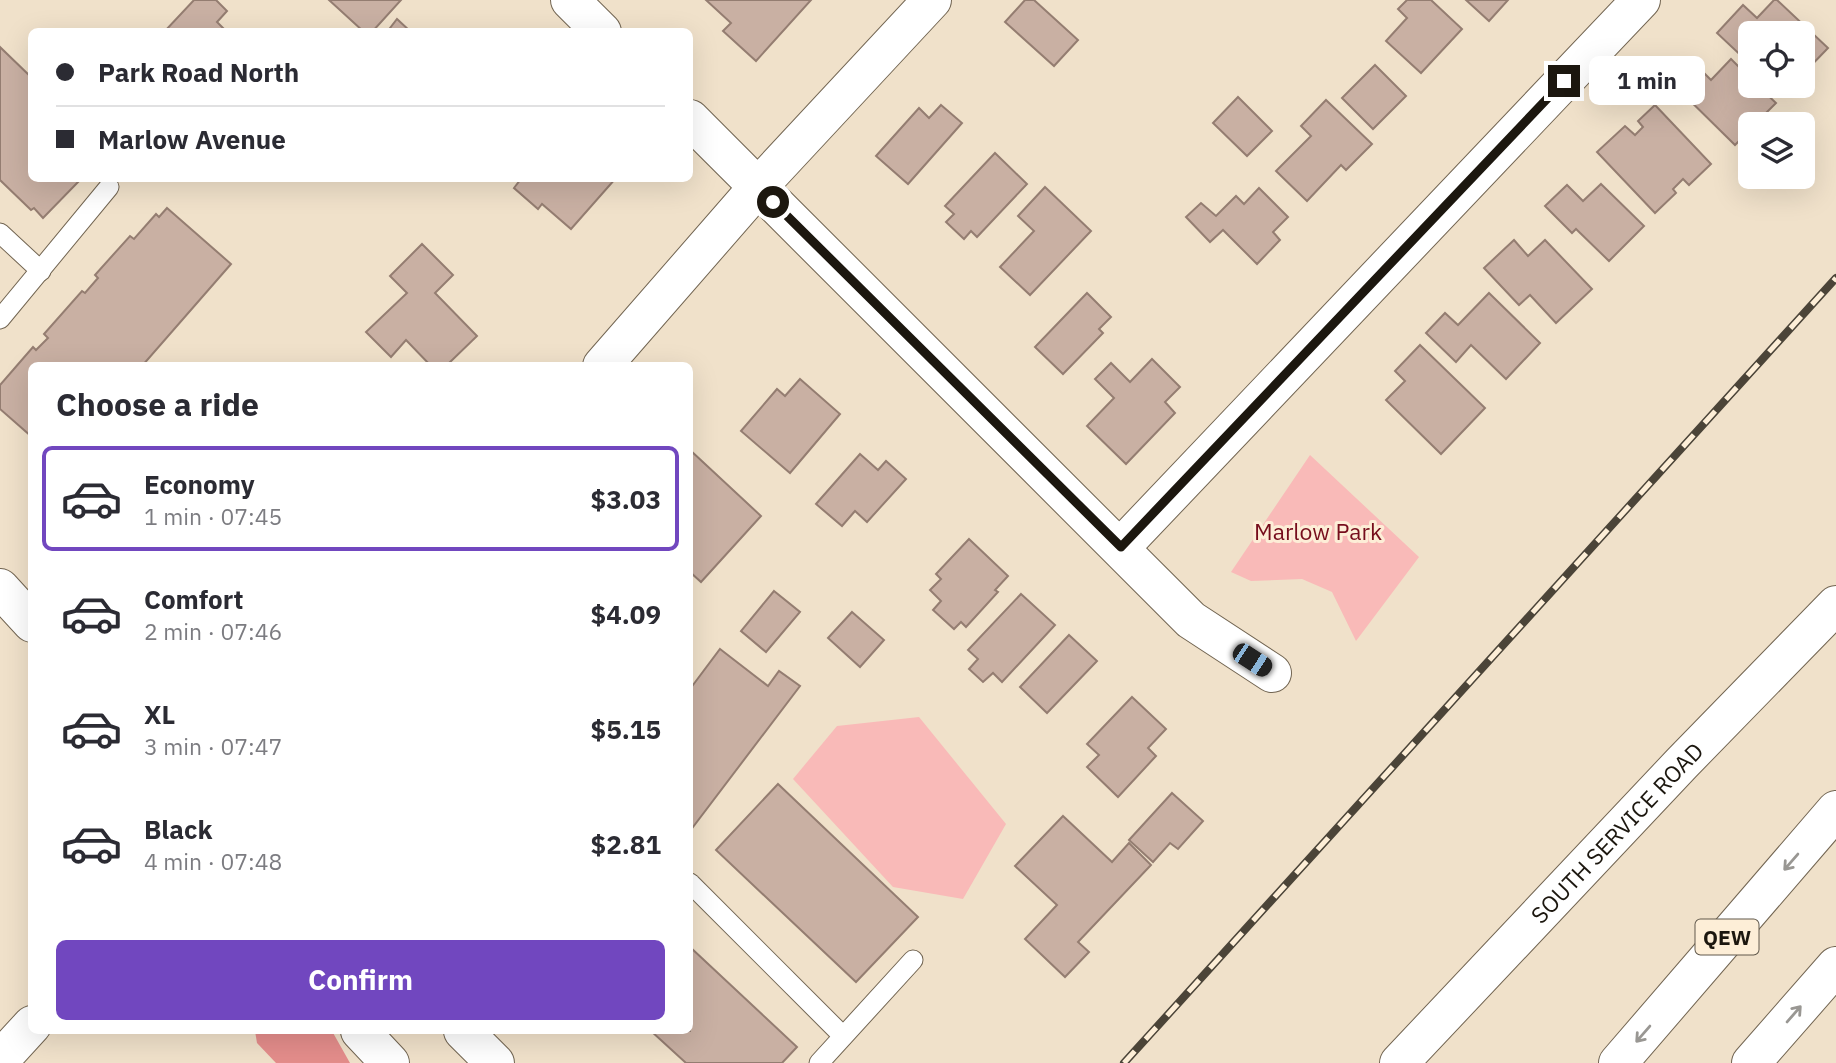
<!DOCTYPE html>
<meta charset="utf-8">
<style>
:root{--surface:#fff;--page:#f2f2f3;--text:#2b2b33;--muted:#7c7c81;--line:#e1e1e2;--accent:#7147bf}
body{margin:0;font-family:"IBM Plex Sans",sans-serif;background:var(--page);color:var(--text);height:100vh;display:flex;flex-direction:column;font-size:26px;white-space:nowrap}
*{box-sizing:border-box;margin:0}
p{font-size:23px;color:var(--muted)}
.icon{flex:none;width:38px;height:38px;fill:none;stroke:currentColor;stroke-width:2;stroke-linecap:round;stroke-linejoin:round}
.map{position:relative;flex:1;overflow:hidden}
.panel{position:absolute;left:28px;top:362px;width:665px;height:672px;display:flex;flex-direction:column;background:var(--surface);border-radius:10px;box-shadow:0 7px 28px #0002}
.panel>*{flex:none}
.guide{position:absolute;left:28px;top:28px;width:665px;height:154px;border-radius:10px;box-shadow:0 7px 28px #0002;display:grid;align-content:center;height:154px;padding:0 28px;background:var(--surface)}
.fabs{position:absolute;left:1738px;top:21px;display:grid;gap:14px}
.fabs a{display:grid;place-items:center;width:77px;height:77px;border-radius:10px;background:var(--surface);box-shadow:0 7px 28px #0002;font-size:35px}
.end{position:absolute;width:32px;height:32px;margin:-16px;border:9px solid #1c170f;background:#fff;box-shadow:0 0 0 4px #fff}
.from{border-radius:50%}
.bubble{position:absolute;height:49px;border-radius:10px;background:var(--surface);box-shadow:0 7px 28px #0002;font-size:23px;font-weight:800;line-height:49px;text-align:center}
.car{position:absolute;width:21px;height:42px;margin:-21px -10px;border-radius:9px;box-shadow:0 0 5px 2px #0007;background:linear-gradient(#222 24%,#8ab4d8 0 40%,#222 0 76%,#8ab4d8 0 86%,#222 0)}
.guide b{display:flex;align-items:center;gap:24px;height:66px;font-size:26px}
.guide b+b{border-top:2px solid var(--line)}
.guide i{width:18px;height:18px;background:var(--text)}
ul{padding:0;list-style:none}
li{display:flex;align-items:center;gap:21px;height:105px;margin:0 14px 10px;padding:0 14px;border:4px solid transparent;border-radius:10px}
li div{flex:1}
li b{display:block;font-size:26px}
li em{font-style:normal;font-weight:800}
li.selected{border-color:var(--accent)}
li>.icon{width:63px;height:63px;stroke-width:1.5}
h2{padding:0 28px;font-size:32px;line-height:84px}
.cta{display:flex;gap:14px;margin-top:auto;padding:14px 28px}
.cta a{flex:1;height:80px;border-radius:10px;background:var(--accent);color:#fff;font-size:28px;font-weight:800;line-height:80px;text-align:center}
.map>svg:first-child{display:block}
.green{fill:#f9bab8}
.forest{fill:#e48d8b}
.building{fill:#c9b0a3;stroke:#947d71;stroke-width:2}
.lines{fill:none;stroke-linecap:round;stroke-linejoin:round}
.service-casing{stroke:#726552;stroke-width:21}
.minor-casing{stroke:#726552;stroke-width:40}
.tertiary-casing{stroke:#726552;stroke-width:40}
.secondary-casing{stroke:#726552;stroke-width:40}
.motorway-casing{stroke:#726552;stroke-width:40}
.service{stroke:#fff;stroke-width:19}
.minor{stroke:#fff;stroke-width:38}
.tertiary{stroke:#fff;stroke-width:38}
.secondary{stroke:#fff;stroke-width:38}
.motorway{stroke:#fff;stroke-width:38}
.rail-casing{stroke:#4b4438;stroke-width:8}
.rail{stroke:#fdeed7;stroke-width:5;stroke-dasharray:16;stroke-linecap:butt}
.oneway{stroke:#999793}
.route{stroke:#1c170f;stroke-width:9}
.labels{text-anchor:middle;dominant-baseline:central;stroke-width:6;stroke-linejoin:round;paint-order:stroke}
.shield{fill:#fdeed7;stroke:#60584b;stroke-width:2}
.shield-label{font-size:21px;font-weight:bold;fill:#1c170f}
.park-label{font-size:23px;fill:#760d1c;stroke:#fdeed7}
.street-label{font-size:23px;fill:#1c170f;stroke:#fdeed7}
</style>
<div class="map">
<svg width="1836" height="1063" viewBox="0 0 1836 1063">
<rect width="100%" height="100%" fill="#f0e1ca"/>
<!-- green -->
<g class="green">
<polygon points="1310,455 1419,557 1356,641 1332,592 1302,579 1251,581 1231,572"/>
<polygon points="919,717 1006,824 963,899 893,887 793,779 837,726"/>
</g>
<!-- forest -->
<polygon class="forest" points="255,1031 332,1031 350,1063 276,1063 257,1043"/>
<!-- building -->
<g class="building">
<polygon points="194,0 216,0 227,11 217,22 227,32 164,32"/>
<polygon points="329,0 401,0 372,32 364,32"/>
<polygon points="706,0 811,0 756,61 723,31 731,23"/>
<polygon points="1025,0 1034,0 1078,40 1054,66 1005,22"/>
<polygon points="1407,0 1431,0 1462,29 1421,73 1386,41 1407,18 1398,9"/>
<polygon points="1466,0 1508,0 1489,21"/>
<polygon points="1774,0 1777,0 1828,48 1802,75 1802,33 1750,33 1750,64 1717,33 1743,5 1757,18"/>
<polygon points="397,19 411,32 387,32"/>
<polygon points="0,47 32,78 32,178 82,178 43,218 34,208 31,210 0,180"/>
<polygon points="1731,59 1750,78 1750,86 1758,86 1776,103 1755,124 1750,124 1750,130 1735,145 1670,81 1691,60 1711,80"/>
<polygon points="1375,65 1406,96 1373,129 1342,98"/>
<polygon points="1773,86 1792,86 1783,95"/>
<polygon points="1238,97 1272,131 1247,156 1213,123"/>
<polygon points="1326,100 1372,144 1346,170 1341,165 1307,201 1276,171 1311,136 1301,126"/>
<polygon points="941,105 962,123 908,184 876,156 919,108 929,118"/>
<polygon points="1655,105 1711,164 1689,185 1683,179 1673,189 1676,193 1655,213 1597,152 1625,126 1635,135 1643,127 1638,121"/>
<polygon points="995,153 1027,184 977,237 971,231 964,239 946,222 954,214 945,206"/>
<polygon points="518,178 616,178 571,229 542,204 538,209 514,188 520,180"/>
<polygon points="1601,184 1644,226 1609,261 1576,229 1572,233 1545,206 1567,185 1583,201"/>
<polygon points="1045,187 1091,231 1030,295 1000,267 1034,231 1018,216"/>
<polygon points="1259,188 1288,217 1273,232 1280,240 1257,264 1223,230 1210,242 1186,217 1201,203 1216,216 1236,196 1244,204"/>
<polygon points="167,208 231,264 142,366 32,366 32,437 0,409 0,385 33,347 36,350 48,338 44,334 82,291 85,293 98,278 95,275 130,236 134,239 156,214 159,217"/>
<polygon points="1514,240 1528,256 1545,240 1592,289 1556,323 1530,295 1519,305 1484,268"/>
<polygon points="422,244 453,275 435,293 477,336 446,366 431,366 406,340 391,357 366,332 407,293 390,276"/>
<polygon points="1087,293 1111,317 1099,329 1103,333 1063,374 1035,347"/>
<polygon points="1489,293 1540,343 1506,379 1471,345 1456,362 1426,333 1445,313 1458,325"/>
<polygon points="1420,345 1485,408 1441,454 1386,400 1405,381 1395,371"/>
<polygon points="1152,359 1180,387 1165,402 1175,413 1126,464 1087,426 1114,398 1095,379 1111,363 1130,382"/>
<polygon points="800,379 840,414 790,473 741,431 777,389 785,396"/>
<polygon points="690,450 761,516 701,582 690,572"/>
<polygon points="860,454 878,470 886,461 906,479 867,522 855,511 842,526 816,504"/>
<polygon points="969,539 1008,576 995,590 998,592 966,627 961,622 954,629 933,610 941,601 930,590 941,579 936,574"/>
<polygon points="774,591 800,612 766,652 741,631"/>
<polygon points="1021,594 1055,625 1002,682 993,673 983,682 969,669 978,659 968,650"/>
<polygon points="852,612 884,640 860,667 828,638"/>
<polygon points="1069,635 1097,661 1047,713 1020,687"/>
<polygon points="720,649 768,686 779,671 800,686 693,827 690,824 690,689"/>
<polygon points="1132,697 1166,729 1148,748 1156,756 1118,797 1087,767 1099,755 1087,744"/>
<polygon points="778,784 918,917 856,982 716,850"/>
<polygon points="1172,793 1203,821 1178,849 1170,843 1153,862 1129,840"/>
<polygon points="1063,816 1112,862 1129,843 1151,865 1078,942 1089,952 1065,977 1025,939 1057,905 1015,866"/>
<polygon points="690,947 797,1047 782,1063 686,1063 651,1031 690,1031"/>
</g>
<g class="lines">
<!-- service casing -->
<g class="service-casing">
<g id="service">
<polyline points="0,233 41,271"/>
<polyline points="0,319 109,187"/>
<polyline points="690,883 843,1036"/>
<polyline points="819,1063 913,960"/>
</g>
</g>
<!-- minor casing -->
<g class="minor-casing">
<g id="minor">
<polyline points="570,0 602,32"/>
<polyline points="690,119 1191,620 1272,673"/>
<polyline points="602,366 758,187 932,0"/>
<polyline points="1121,547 1641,0"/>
<polyline points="0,1060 32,1025"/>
</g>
</g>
<!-- tertiary casing -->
<g class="tertiary-casing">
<g id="tertiary">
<path id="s1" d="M1399 1063 1682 763 1836 605"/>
</g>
</g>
<!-- secondary casing -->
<g class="secondary-casing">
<g id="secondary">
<polyline points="0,588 32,623"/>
<polyline points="360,1031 390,1063"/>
<polyline points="463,1031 495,1063"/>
</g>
</g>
<!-- motorway casing -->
<g class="motorway-casing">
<g id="motorway">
<polyline points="1618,1063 1836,810"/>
<polyline points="1751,1063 1836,966"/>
</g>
</g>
<!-- service -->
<use href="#service" class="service"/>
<!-- minor -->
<use href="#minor" class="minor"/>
<!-- tertiary -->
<use href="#tertiary" class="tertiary"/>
<!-- secondary -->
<use href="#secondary" class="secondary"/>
<!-- motorway -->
<use href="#motorway" class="motorway"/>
<!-- rail casing -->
<g class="rail-casing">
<polyline id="rail" points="1124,1063 1836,278"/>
</g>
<!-- rail -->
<use href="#rail" class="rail"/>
</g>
<!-- one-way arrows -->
<defs><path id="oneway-shaft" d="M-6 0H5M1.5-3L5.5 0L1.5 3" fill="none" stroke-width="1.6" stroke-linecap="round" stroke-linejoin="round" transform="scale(1.75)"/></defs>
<g class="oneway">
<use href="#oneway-shaft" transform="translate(1791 862) rotate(131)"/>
<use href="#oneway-shaft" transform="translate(1794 1014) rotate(-49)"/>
<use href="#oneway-shaft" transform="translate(1643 1034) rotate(131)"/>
</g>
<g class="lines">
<!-- route -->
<polyline class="route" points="773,202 1121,547 1564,81"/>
</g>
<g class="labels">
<!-- shield labels -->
<rect class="shield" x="1695.5" y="919.5" width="63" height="35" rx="5"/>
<g class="shield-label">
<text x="1727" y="937">QEW</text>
</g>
<!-- park labels -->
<g class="park-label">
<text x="1318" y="531">Marlow Park</text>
</g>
<!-- street labels -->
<g class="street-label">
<text stroke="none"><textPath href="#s1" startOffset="317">SOUTH SERVICE ROAD</textPath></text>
</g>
</g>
</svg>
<div class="fabs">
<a><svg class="icon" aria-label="locate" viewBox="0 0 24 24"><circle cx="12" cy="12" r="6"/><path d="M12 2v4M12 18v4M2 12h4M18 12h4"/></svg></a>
<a><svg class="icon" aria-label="layers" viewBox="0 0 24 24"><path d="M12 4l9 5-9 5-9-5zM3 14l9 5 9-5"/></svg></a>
</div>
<i class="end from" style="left:773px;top:202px"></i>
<i class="end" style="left:1564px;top:81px"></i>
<div class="bubble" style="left:1589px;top:56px;width:116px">1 min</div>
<i class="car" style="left:1252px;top:660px;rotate:123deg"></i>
<div class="guide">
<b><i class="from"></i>Park Road North</b>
<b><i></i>Marlow Avenue</b>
</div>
<section class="panel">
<h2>Choose a ride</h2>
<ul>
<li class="selected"><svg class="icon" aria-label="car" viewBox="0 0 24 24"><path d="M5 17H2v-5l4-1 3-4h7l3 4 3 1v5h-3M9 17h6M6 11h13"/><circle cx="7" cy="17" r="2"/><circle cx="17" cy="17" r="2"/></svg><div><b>Economy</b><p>1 min · 07:45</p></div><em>$3.03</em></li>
<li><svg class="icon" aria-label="car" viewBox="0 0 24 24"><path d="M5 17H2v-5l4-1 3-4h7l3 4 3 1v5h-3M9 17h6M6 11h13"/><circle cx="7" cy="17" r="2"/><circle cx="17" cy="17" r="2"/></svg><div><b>Comfort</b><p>2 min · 07:46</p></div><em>$4.09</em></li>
<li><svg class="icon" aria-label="car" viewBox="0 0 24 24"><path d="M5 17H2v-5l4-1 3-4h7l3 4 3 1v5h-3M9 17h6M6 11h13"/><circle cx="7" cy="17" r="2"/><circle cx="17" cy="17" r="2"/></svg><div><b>XL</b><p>3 min · 07:47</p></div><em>$5.15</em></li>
<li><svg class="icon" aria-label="car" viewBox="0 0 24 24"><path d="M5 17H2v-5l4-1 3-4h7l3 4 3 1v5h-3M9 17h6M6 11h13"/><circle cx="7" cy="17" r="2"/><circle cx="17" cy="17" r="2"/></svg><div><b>Black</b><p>4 min · 07:48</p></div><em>$2.81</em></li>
</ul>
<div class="cta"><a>Confirm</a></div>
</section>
</div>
